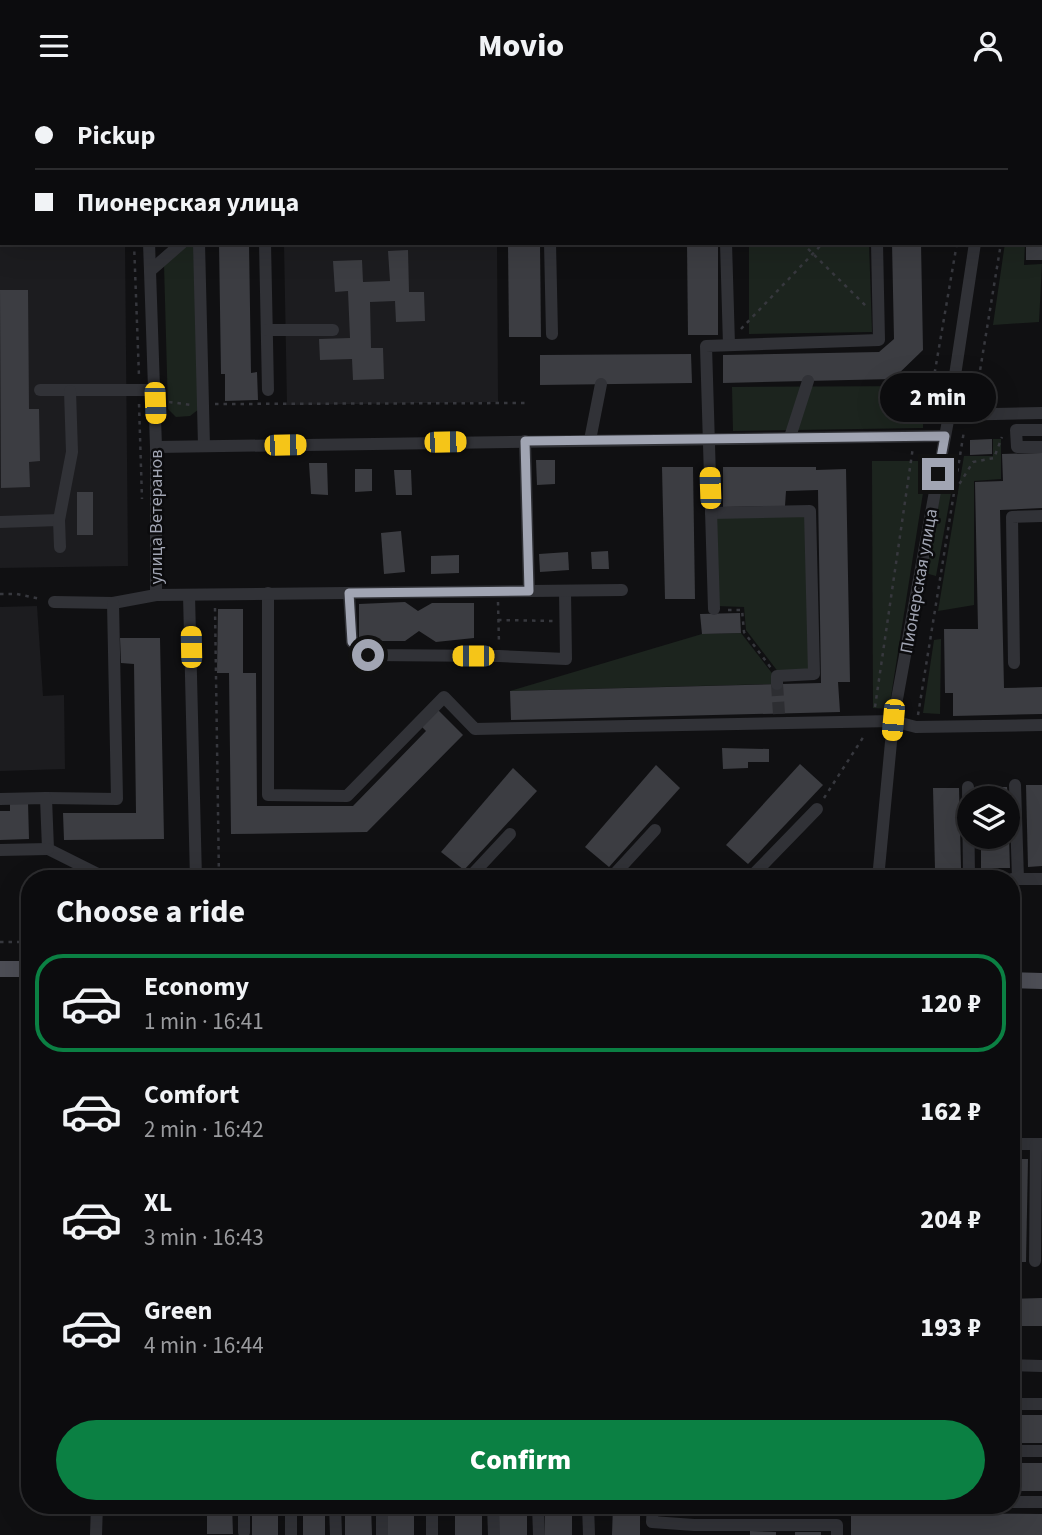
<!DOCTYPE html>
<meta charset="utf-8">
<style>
:root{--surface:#0c0c0e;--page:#1a1a1c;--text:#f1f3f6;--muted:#9a9b9e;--line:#2c2c2e;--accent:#0b8043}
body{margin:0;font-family:"Source Sans 3",sans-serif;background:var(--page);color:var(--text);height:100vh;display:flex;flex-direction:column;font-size:26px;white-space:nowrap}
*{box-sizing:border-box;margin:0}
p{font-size:23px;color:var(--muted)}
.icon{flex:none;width:38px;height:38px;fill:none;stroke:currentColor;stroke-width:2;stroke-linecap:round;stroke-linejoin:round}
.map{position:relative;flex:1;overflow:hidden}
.details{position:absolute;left:21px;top:779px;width:999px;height:644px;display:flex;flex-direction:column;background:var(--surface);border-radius:28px;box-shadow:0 7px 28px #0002,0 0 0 2px var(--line)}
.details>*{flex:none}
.top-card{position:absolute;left:0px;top:0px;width:1043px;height:154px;box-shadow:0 7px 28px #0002,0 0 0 2px var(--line);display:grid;align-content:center;height:154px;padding:0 35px;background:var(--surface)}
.tools{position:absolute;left:957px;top:695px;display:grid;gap:14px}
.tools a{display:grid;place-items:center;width:63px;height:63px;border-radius:50%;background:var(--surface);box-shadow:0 7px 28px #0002,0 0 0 2px var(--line);font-size:35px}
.end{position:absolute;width:32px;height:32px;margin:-16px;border:9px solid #a1a5b3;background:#111;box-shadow:0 0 0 4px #111}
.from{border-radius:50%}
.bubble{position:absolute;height:49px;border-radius:24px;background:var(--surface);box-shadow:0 7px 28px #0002,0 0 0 2px var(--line);font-size:23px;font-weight:800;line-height:49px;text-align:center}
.car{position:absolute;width:21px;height:42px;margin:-21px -10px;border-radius:9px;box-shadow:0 0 5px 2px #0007;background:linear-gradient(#f5c518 24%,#345 0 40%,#f5c518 0 76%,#345 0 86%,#f5c518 0)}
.top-card b{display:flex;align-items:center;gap:24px;height:66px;font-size:26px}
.top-card b+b{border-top:2px solid var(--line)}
.top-card i{width:18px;height:18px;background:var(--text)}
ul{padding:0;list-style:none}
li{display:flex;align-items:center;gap:21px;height:98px;margin:0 14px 10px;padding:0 21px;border:4px solid transparent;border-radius:28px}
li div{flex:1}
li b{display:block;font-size:26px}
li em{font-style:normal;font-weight:800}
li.current{border-color:var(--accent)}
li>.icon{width:63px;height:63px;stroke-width:1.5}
h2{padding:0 35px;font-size:32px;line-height:84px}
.action{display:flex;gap:14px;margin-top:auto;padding:14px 35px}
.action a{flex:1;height:80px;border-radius:42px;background:var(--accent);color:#fff;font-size:28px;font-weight:800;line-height:80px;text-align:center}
header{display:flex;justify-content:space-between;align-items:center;height:91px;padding:0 35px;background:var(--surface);font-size:32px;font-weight:800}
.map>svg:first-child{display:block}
.built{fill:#1c1c1f}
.green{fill:#1c241e}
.building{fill:#3c3d42}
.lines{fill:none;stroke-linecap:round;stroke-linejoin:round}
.minor-tunnel{stroke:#2d2e32;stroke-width:12;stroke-dasharray:12 6;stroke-linecap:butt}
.path{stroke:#37383e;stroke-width:2.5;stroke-dasharray:3.5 5;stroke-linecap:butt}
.minor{stroke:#313237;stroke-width:12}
.major{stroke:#4d4e56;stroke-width:16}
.route{stroke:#a1a5b3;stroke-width:9}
.labels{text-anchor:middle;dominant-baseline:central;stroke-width:5;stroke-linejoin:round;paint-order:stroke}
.street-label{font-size:18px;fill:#a1a5b3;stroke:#0b0b0d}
</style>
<header><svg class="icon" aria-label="menu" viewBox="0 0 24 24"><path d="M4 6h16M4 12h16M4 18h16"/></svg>Movio<svg class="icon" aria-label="person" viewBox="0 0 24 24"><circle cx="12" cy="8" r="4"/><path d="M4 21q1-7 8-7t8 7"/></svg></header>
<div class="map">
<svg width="1042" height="1444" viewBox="0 0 1042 1444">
<rect width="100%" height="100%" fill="#101012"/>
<!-- built -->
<g class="built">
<polygon points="0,135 2,152 125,152 128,475 0,477"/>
<polygon points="284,152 497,152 498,311 287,314"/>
<polygon points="37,515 43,605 64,604 65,678 0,680 0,516"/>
</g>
<!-- green -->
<g class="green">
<polygon points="206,0 920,0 920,2"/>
<polygon points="190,152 195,152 199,318 190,325 176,326 168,318 164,173"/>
<polygon points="749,152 869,152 872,241 749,243"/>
<polygon points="1005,152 1025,152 1024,174 1042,173 1039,231 993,234"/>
<polygon points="924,295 923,337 733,340 732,296"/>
<polygon points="993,348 1001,348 1001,388 974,390 974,514 938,520 964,365 993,365"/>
<polygon points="928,370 889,618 873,617 872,370"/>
<polygon points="942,389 953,391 936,485 925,482"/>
<polygon points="807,422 812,581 779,582 746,539 744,516 716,515 713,425"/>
<polygon points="741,542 775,586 775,593 510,600 702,543"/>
<polygon points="941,548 940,623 923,622 934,549"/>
</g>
<!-- building -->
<g class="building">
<polygon points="219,152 249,152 251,282 257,281 258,309 225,310 225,283 221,283"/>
<polygon points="508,152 540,152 541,246 509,246"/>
<polygon points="687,152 718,152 718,244 688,244"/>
<polygon points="892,152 921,152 923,259 893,288 723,292 723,264 879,261 894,248"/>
<rect x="1026" y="152" width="16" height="17"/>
<polygon points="408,159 409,201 424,201 425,230 396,231 395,210 370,211 371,257 383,257 384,288 353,289 352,268 320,269 319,248 350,247 348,200 335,201 333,170 362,169 363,191 390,190 388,160"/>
<polygon points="0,199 28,199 29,318 39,318 40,370 29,371 30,396 1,397"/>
<polygon points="691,263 692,292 540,294 540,264"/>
<polygon points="992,348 992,363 970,364 970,349"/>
<polygon points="1042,362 1042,417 1000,419 1004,597 1042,596 1042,623 953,625 953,602 945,602 944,538 978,538 975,391 1003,390 1002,363"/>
<polygon points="536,369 555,369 555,393 537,394"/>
<polygon points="309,372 327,372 328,404 311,403"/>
<polygon points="662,376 693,376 695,508 665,508"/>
<polygon points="723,376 816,376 816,379 846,378 850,591 838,591 840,621 511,629 510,600 821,592 818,399 786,400 785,415 723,416"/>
<polygon points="355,378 372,378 372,400 355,401"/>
<polygon points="394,379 411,379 412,404 396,404"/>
<rect x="77" y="401" width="16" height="43"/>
<polygon points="401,440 405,481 384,483 381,442"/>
<polygon points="608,460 609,478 592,478 591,461"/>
<polygon points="568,461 569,479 540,481 539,463"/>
<polygon points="459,464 459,482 431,483 431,465"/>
<polygon points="405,511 418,520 432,512 474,512 474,547 436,551 419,540 405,550 359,550 359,513"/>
<polygon points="218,518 243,518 243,582 256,582 257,715 353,715 426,640 422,636 438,619 463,644 367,741 231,743 229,582 217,582"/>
<polygon points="740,522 741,542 702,543 700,523"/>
<polygon points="120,547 160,547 164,748 64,749 63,722 136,722 134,573 121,572"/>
<polygon points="722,657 769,658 769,671 748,671 748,677 723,678"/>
<polygon points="800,673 823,694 748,773 726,754"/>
<polygon points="656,674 680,697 609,776 585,756"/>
<polygon points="513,677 537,700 464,779 441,761"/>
<polygon points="1026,694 1042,694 1042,775 1028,776"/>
<polygon points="979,696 1007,696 1008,707 980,707"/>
<polygon points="933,697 959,697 961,777 935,778"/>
<polygon points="10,711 28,711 29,748 0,749 0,720 10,720"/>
<polygon points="981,746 1009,746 1010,777 981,777"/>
<polygon points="1012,1068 1028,1068 1026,1171 1012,1171"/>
<polygon points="1042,1207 1042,1235 1012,1235 1012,1208"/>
<rect x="1012" y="1324" width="30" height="28"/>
<rect x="1012" y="1372" width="30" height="28"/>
<polygon points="207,1414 232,1414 233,1443 207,1443"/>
<rect x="252" y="1414" width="26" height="30"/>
<rect x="303" y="1414" width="22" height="30"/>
<polygon points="345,1414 371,1414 372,1444 345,1444"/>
<polygon points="387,1414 414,1414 414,1444 388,1444"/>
<rect x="455" y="1414" width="27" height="30"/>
<rect x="499" y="1414" width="28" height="30"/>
<rect x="545" y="1414" width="27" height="30"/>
<polygon points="613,1414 640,1414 640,1444 612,1444"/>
<polygon points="851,1422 1042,1423 1042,1444 851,1444"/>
<polygon points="750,1440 776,1441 776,1444 750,1444"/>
<rect x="795" y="1441" width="26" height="3"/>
</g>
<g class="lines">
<!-- minor-tunnel -->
<polyline class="minor-tunnel" points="777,593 779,623"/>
<!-- path -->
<g class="path">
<polyline points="983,2 984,0"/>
<polyline points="1026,2 1026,0"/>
<polyline points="134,152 139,285"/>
<polyline points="802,152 866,215"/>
<polyline points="741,238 823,152"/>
<polyline points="976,304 1001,152"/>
<polyline points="169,311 192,314"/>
<polyline points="139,313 142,408"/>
<polyline points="215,313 527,312"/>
<polyline points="926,332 957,152"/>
<polyline points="955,400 973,371 994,367 1002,346"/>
<polyline points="0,503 17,503 41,508"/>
<polyline points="498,511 499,553"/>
<polyline points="215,517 219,788"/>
<polyline points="728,519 742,519 744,541 771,577"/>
<polyline points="498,529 554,530"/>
<polyline points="875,616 913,356"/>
<polyline points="918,624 964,340"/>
<polyline points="824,707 864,645"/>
<polyline points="0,851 30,851"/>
</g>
<!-- minor -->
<g class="minor">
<polyline points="72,0 72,2"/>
<polyline points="133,0 133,2"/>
<polyline points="196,0 196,2"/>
<polyline points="516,2 516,0"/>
<polyline points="1002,2 1003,0"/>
<polyline points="0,8 2,8"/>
<polyline points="1041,62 1042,62"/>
<polyline points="0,94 2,94"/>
<polyline points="1041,97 1042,97"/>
<polyline points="149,152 150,180"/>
<polyline points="199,152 204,355"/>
<polyline points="265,152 268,299"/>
<polyline points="550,152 552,243"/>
<polyline points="726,152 729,254"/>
<polyline points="267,239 333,239"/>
<polyline points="40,299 154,299"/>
<polyline points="949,324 1042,322"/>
<polyline points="1042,339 1016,339 1017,356 1042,356"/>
<polyline points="790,346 808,290"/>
<polyline points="590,349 601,293"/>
<polyline points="525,350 529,500"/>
<polyline points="156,356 945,345"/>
<polyline points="711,422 810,420 814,583 777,585 777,593"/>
<polyline points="0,431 59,429"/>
<polyline points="60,456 59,429 72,361 70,300"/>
<polyline points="268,502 268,704 347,705 444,606 475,638 893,630 916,636 1042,634"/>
<polyline points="349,502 352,551 368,564 499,565 566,568 565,500"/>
<polyline points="156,504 156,356 150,180 182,152"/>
<polyline points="189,504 196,788"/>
<polyline points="54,511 113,512 156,504 622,499"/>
<polyline points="714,518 706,255 879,249 877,152"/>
<polyline points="1014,572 1012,426 1042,425"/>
<polyline points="1015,694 1018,788"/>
<polyline points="968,696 969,788"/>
<polyline points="46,707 117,708 113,512"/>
<polyline points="0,708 46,707 48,758 108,788"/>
<polyline points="0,759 48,758"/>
<polyline points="468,788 510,743"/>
<polyline points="610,788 655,739"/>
<polyline points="749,788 817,718"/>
<polyline points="878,788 893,630 949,324 975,152"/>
<polyline points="1012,788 1042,788"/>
<polyline points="1012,1053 1042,1053"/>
<polyline points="1035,1170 1036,1053"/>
<polyline points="1012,1274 1042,1275"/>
<polyline points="1012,1313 1042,1313"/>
<polyline points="1012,1360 1042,1360"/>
<polyline points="1012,1411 1042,1411"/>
<polyline points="244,1414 244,1441"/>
<polyline points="291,1414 291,1444"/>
<polyline points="335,1414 336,1444"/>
<polyline points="493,1414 494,1444"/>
<polyline points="538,1414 539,1444"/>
<polyline points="588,1414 589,1444"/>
<polyline points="653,1414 652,1431 694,1434 837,1434 837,1444"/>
<polyline points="200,1415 200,1414"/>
<polyline points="96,1444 97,1414"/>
<polyline points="382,1444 382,1414"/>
<polyline points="432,1444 432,1414"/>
</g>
<!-- major -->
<g class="major">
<polyline points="0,878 30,878"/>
<polyline points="1012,889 1042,890"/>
</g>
</g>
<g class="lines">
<!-- route -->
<polyline class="route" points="368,564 352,551 349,502 529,500 525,350 945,345 938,383"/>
</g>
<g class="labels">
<!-- street labels -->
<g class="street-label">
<text transform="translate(156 426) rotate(-90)">улица Ветеранов</text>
<text transform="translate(919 490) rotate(-80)">Пионерская улица</text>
</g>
</g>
</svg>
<div class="tools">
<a><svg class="icon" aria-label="layers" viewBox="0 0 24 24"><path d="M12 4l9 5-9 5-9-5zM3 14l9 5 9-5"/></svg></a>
</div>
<i class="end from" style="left:368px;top:564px"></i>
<i class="end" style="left:938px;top:383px"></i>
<div class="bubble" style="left:880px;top:282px;width:116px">2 min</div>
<i class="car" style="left:155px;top:312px;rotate:178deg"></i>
<i class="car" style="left:445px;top:351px;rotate:89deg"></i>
<i class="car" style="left:285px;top:354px;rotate:89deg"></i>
<i class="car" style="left:710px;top:397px;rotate:358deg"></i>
<i class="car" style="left:191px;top:556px;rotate:359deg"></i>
<i class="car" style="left:473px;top:565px;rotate:270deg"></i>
<i class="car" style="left:893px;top:629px;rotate:185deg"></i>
<div class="top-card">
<b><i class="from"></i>Pickup</b>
<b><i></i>Пионерская улица</b>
</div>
<section class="details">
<h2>Choose a ride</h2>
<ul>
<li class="current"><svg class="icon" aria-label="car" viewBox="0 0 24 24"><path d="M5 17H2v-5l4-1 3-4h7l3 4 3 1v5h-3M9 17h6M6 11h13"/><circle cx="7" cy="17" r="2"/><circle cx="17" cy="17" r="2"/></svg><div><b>Economy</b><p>1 min · 16:41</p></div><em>120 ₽</em></li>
<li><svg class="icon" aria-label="car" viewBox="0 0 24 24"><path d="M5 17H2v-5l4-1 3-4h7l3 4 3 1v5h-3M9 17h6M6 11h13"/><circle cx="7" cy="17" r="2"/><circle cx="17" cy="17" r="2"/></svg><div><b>Comfort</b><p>2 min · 16:42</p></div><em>162 ₽</em></li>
<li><svg class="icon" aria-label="car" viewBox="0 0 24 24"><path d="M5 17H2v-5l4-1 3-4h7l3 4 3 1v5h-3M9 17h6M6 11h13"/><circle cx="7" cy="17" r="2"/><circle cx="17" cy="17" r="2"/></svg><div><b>XL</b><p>3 min · 16:43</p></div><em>204 ₽</em></li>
<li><svg class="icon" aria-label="car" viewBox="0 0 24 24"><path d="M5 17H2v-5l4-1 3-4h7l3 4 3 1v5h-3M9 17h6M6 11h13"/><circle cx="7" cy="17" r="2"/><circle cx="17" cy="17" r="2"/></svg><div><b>Green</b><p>4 min · 16:44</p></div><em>193 ₽</em></li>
</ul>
<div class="action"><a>Confirm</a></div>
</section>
</div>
